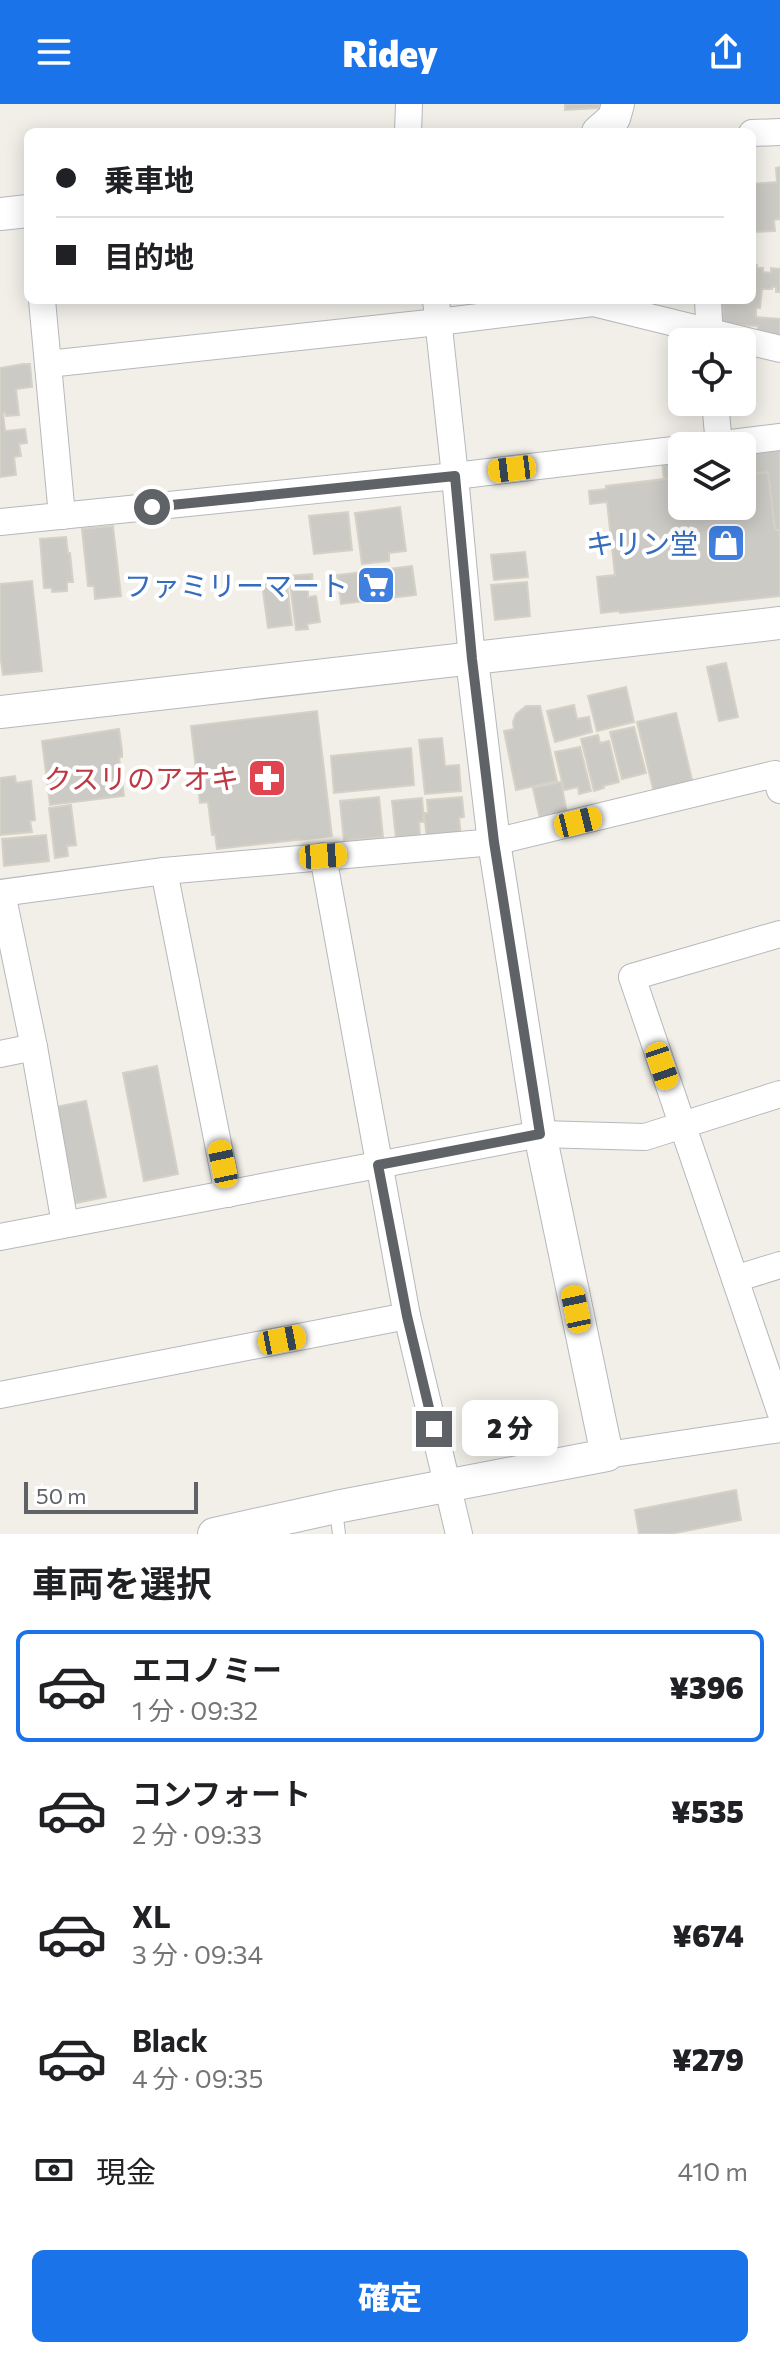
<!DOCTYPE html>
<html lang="ja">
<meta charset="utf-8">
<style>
:root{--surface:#fff;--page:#f6f6f6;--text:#202124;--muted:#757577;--line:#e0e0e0;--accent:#1a73e8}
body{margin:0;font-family:Commissioner,"Noto Sans JP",sans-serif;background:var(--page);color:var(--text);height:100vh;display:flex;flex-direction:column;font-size:30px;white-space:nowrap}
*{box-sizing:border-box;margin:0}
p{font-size:26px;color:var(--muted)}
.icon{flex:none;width:44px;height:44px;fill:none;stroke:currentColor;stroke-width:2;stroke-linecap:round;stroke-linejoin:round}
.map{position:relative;height:1430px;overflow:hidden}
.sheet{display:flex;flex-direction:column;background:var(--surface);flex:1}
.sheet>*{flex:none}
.guide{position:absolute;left:24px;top:24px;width:732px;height:176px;border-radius:12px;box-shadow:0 4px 20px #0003;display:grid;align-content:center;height:176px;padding:0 32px;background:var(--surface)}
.buttons{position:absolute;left:668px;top:224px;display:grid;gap:16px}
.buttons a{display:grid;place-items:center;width:88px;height:88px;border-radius:12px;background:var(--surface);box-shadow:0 4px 20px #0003;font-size:40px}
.scale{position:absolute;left:24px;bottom:20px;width:174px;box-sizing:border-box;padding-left:8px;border:4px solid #5f6368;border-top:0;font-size:22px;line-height:28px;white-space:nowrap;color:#5f6368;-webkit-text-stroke:6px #fff;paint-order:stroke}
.end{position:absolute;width:36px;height:36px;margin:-18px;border:10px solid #5f6368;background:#fff;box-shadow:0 0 0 4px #fff}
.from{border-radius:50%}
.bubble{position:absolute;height:56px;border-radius:12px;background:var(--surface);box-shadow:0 4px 20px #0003;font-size:26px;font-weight:800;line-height:56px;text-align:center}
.car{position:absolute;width:24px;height:48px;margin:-24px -12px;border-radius:10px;box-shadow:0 0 6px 2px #0007;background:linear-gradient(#f5c518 24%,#345 0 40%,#f5c518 0 76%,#345 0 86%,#f5c518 0)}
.guide b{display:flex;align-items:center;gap:28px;height:76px;font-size:30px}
.guide b+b{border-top:2px solid var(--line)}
.guide i{width:20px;height:20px;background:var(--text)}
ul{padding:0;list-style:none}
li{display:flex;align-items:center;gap:24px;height:112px;margin:0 16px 12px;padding:0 16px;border:4px solid transparent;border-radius:12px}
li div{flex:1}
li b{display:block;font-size:30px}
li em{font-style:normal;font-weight:800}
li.selected{border-color:var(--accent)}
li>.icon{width:72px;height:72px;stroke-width:1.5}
h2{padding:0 32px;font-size:36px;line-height:96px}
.pay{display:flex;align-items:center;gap:20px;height:88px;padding:0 32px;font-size:30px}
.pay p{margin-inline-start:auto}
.button{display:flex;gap:16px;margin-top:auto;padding:16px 32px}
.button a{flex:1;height:92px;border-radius:12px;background:var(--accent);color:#fff;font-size:32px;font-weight:800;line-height:92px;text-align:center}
header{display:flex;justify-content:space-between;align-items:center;height:104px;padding:0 32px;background:var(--accent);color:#fff;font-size:36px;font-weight:800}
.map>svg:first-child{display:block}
.building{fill:#cccac5;stroke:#d6d1c6;stroke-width:2}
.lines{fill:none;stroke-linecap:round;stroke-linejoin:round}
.service-casing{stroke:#b5b8bc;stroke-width:14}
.minor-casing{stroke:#b5b8bc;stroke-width:28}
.tertiary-casing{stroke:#b5b8bc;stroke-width:34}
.service{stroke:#fff;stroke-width:12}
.minor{stroke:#fff;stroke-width:26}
.tertiary{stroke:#fff;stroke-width:32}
.route{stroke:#5f6368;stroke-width:10}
.labels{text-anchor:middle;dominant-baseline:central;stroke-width:8;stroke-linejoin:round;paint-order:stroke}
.shop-label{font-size:28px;fill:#366cbe;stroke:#fff;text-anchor:end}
.health-label{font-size:28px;fill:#be3a42;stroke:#fff;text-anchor:end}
</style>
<header><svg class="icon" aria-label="menu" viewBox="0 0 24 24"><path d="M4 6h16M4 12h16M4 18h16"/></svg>Ridey<svg class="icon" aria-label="share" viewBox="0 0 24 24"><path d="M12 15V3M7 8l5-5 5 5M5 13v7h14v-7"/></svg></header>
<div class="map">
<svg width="780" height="1430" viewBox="0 0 780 1430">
<rect width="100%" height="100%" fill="#f1efe8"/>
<!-- building -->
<g class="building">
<polygon points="565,0 599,0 599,4 565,6"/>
<polygon points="780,63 780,115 774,116 775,127 753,128 752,80 777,78 776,64"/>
<polygon points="752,160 757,161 757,164 763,164 763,168 771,169 771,164 780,165 780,188 776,188 776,183 772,183 772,185 762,185 760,204 756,204 756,213 780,215 780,232 758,230 758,222 722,220 723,203 720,203 720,196 752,196"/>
<polygon points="23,260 30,260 32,283 16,285 19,311 6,312 5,308 3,309 5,327 25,325 27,339 19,340 21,352 14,353 16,371 0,373 0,264"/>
<polygon points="780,344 780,475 677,487 662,358 682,355 682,402 742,402 742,349"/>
<polygon points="750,366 751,370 768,368 775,426 779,426 780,436 780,492 620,509 619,507 601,509 597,473 615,471 607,398 590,400 589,387 606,385 606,382 682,373 682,402 742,402 742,367"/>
<polygon points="400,403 406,447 389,449 389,457 362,460 355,409"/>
<polygon points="348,408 352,446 314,450 309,412"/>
<polygon points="113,422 121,492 95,495 94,482 88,482 82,425"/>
<polygon points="66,433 68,449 70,449 73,478 67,478 67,487 52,488 52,484 44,484 40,435"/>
<polygon points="525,448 528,473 494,476 491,451"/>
<polygon points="412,462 416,491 341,500 337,471"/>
<polygon points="312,470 313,484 308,485 308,493 316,492 320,518 307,520 308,525 296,526 289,472"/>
<polygon points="286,472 292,521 268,524 262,480 274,479 274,474"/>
<polygon points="32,477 42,567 3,571 0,549 0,480"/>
<polygon points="527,478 530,512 495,516 491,481"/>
<polygon points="726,559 738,613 719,617 707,563"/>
<polygon points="626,583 634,618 597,627 588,592"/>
<polygon points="574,601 577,615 589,613 592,628 555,638 547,607"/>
<polygon points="526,602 540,602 557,677 516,686 504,627 514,625 513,618 516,610"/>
<polygon points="317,607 332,732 217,745 215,731 212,731 208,698 200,699 191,622"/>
<polygon points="676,609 693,680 654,689 637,618"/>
<polygon points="634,623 646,669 622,675 610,628"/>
<polygon points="119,625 122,646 122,653 119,653 124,692 50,701 42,637"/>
<polygon points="598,631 600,639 609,637 619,678 603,682 604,684 594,687 581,635"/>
<polygon points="442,634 445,662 459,661 461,687 425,690 419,636"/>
<polygon points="580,643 591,687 579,690 578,683 564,686 555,648"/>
<polygon points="411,644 414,681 334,689 331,652"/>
<polygon points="15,672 16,679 31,677 35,716 30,717 32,728 0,731 0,674"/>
<polygon points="561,678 567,709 540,715 533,684"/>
<polygon points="379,693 383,733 344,737 340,697"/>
<polygon points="462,693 464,713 459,714 461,732 427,735 424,709 428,709 427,696"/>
<polygon points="422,694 424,718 419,718 420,732 396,735 392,697"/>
<polygon points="71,701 76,741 67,742 68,752 55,754 49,704"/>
<polygon points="46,731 49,757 4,762 2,735"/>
<polygon points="157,962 178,1070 144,1077 123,969"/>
<polygon points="86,997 106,1093 76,1099 56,1003"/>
<polygon points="736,1386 741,1416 670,1430 639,1430 635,1406"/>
</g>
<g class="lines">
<!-- service casing -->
<g class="service-casing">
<polyline id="service" points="336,1406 339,1430"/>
</g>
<!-- minor casing -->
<g class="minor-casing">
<g id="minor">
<polyline points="408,28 409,0"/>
<polyline points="752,29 780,28"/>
<polyline points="42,196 62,412"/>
<polyline points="436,196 455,372 472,555"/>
<polyline points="708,196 710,238"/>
<polyline points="48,260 438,218 593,199 780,245"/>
<polyline points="715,298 719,341"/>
<polyline points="707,342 780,333"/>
<polyline points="0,418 455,372 682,345"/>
<polyline points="323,752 407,1212 459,1430"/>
<polyline points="164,767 228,1090"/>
<polyline points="0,789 164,767 494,738 775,670 780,686"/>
<polyline points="2,789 34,943 65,1120"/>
<polyline points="780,830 632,873 780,1307"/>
<polyline points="0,950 34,943"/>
<polyline points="0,1133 540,1030 645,1033 780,990"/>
<polyline points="735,1175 780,1161"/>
<polyline points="0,1291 407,1212"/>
<polyline points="607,1351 780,1325"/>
</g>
</g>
<!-- tertiary casing -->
<g class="tertiary-casing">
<g id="tertiary">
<polyline points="598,28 614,14 618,0"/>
<polyline points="0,110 28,107"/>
<polyline points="0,608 780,519"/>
<polyline points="214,1430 336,1403 607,1351 540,1030 494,738 472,555"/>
</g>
</g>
<!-- service -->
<use href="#service" class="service"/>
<!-- minor -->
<use href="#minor" class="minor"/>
<!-- tertiary -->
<use href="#tertiary" class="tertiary"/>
</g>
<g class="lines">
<!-- route -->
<polyline class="route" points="152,403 455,372 472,555 494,738 540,1030 378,1061 407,1212 434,1325"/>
</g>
<!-- icons -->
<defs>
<g id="shop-square" transform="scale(2)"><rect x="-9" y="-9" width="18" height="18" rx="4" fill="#3f7fe0" stroke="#fff"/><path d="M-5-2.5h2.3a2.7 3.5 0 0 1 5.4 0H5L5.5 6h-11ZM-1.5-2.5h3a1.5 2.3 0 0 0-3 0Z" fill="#fff"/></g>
<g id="supermarket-square" transform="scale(2)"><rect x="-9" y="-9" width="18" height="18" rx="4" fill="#3f7fe0" stroke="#fff"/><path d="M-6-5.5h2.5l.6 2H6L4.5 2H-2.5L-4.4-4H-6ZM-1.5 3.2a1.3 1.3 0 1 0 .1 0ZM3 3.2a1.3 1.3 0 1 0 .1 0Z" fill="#fff"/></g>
<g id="pharmacy-square" transform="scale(2)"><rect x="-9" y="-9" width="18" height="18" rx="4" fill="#e0444e" stroke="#fff"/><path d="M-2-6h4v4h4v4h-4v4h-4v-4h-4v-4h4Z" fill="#fff"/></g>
</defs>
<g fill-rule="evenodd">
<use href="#shop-square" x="726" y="439"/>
<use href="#supermarket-square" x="376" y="481"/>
<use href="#pharmacy-square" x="267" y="674"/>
</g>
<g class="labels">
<!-- shop labels -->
<g class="shop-label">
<text x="698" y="439">キリン堂</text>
<text x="348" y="481">ファミリーマート</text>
</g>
<!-- health labels -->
<g class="health-label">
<text x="239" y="674">クスリのアオキ</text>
</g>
</g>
</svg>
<div class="buttons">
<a><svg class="icon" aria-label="locate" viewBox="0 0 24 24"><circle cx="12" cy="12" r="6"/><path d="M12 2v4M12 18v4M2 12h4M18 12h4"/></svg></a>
<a><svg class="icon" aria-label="layers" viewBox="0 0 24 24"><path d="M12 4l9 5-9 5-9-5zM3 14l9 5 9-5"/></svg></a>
</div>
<div class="scale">50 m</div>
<i class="end from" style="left:152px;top:403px"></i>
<i class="end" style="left:434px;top:1325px"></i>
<div class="bubble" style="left:462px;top:1296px;width:96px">2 分</div>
<i class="car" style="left:512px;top:365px;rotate:263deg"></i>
<i class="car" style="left:578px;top:718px;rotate:76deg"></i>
<i class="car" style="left:323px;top:752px;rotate:86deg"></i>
<i class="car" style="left:662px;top:962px;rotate:161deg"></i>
<i class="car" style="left:223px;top:1060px;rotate:348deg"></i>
<i class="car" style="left:576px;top:1205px;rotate:348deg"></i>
<i class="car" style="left:282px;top:1236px;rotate:79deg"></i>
<div class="guide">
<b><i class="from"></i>乗車地</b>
<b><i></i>目的地</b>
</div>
</div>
<section class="sheet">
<h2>車両を選択</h2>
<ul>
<li class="selected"><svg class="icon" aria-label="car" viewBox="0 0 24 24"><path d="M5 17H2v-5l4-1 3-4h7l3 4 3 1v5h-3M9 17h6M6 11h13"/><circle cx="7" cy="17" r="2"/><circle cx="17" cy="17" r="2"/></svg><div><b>エコノミー</b><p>1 分 · 09:32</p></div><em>¥396</em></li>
<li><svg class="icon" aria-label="car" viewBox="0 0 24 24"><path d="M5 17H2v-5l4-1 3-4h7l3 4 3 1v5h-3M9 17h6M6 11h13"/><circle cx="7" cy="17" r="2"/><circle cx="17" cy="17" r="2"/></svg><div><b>コンフォート</b><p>2 分 · 09:33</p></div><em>¥535</em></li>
<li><svg class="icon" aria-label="car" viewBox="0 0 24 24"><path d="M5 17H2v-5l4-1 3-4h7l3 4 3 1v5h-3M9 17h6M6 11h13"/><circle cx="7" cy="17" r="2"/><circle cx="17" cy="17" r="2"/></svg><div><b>XL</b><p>3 分 · 09:34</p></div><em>¥674</em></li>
<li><svg class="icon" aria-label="car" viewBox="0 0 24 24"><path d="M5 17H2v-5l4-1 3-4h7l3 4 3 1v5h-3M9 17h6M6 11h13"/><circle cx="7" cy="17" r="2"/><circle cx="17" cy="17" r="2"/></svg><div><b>Black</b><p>4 分 · 09:35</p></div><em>¥279</em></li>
</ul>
<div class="pay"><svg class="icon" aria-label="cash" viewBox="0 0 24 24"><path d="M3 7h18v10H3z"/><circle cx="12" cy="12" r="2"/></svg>現金<p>410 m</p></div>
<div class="button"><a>確定</a></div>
</section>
